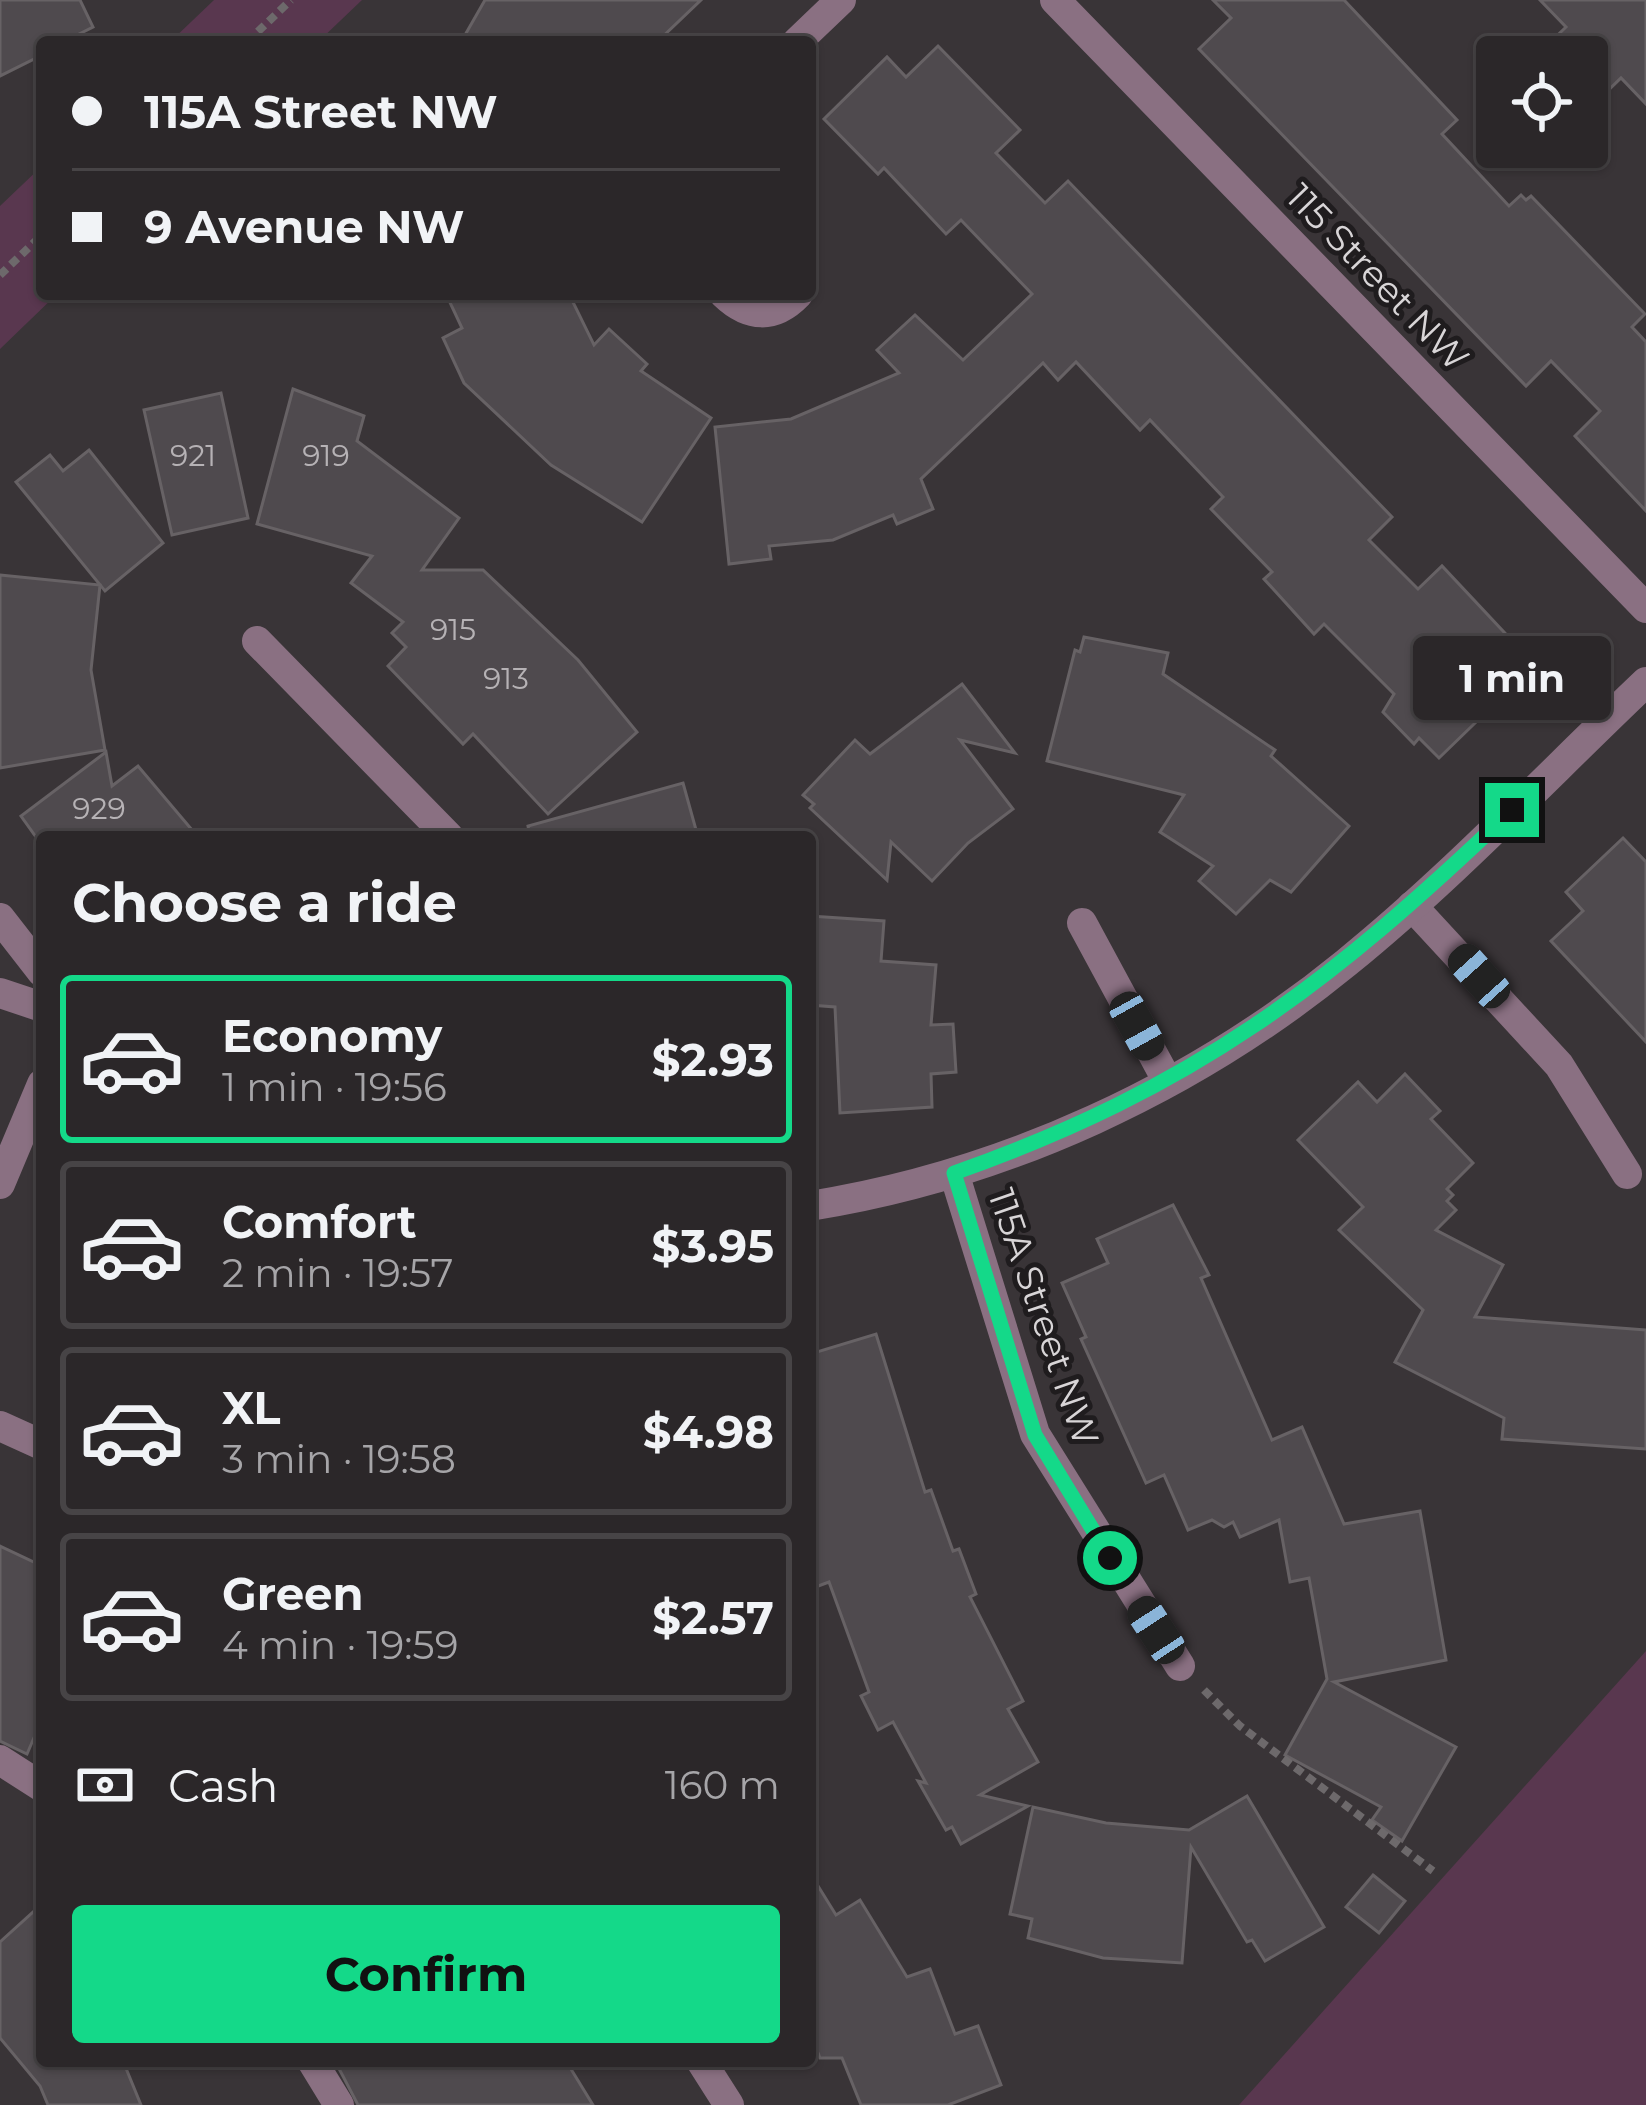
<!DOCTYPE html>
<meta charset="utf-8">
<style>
:root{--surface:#2b2729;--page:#373335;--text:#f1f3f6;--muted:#a6a5a8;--line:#474446;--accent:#14d989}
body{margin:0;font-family:Montserrat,sans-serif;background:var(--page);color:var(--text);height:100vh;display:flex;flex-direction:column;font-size:45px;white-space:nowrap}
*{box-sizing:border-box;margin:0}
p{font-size:39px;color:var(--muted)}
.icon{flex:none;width:66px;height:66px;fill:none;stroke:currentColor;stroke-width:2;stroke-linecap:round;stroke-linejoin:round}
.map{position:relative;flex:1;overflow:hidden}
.panel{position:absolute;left:36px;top:831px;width:780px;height:1236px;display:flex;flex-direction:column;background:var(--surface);border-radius:12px;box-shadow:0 3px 9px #0004,0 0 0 3px var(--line)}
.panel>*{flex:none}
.top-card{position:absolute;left:36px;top:36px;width:780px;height:264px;border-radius:12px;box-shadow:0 3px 9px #0004,0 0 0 3px var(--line);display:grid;align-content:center;height:264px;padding:0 36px;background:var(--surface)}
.buttons{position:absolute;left:1476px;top:36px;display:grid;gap:24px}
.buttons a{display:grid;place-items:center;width:132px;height:132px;border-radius:12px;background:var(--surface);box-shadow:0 3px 9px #0004,0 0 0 3px var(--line);font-size:60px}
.end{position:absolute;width:54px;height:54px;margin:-27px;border:15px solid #14d989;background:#111;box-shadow:0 0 0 6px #111}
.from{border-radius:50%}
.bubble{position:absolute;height:84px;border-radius:12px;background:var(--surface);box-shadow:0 3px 9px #0004,0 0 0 3px var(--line);font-size:39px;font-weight:700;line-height:84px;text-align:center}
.car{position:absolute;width:36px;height:72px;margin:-36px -18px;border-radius:15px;box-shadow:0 0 9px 3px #0007;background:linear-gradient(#222 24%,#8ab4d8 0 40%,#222 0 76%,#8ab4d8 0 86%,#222 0)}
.top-card b{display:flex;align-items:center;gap:42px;height:114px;font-size:45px}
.top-card b+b{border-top:3px solid var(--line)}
.top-card i{width:30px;height:30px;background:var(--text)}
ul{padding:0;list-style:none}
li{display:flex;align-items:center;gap:36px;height:168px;margin:0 24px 18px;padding:0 12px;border:6px solid var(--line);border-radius:12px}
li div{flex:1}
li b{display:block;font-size:45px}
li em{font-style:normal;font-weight:700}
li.selected{border-color:var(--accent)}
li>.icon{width:108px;height:108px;stroke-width:1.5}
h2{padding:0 36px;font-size:54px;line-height:144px}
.pay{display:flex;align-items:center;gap:30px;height:132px;padding:0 36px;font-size:45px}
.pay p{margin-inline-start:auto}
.action{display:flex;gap:24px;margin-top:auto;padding:24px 36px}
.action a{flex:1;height:138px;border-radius:12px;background:var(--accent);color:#111;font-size:48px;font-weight:700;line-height:138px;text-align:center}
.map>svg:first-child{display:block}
.green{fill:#59374f}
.building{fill:#4f4a4e;stroke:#676265;stroke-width:3}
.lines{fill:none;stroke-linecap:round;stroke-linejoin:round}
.path{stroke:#6d696b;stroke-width:8;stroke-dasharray:9 6;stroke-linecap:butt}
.minor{stroke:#8a7082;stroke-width:30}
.route{stroke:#14d989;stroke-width:15}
.labels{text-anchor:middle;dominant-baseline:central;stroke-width:10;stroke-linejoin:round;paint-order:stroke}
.number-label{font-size:30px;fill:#b6b2b5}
.street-label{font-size:36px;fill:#d8d5d7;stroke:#1f1c1e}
</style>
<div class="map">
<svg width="1646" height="2105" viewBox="0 0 1646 2105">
<rect width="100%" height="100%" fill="#393437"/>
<!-- green -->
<g class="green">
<polygon points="214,0 362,0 318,42 170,42"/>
<polygon points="42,166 42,294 57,294 0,349 0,206"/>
<polygon points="1646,1651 1646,2105 1239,2105"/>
</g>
<!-- building -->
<g class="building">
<polygon points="0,0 80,0 93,27 63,42 42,42 42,55 0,76"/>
<polygon points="485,0 701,0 657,42 461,42"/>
<polygon points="1213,0 1344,0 1457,120 1442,134 1509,206 1521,195 1526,200 1531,196 1645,314 1632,327 1646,342 1646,511 1575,436 1600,411 1551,361 1526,386 1199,49 1231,18"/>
<polygon points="1540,0 1646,0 1646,104 1621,78 1587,111 1587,57 1535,57 1566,27"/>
<polygon points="938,46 1020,130 996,153 1045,203 1068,181 1392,517 1369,540 1418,589 1442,566 1517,646 1494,668 1502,676 1496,681 1507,692 1439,758 1419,738 1414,744 1383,712 1394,694 1324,624 1314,634 1264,579 1272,572 1211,509 1223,497 1150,420 1140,430 1076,362 1058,380 1043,363 921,479 933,509 897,524 893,515 833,540 769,546 771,559 729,564 715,427 791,419 899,373 877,350 915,315 963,360 1032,294 961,220 946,234 884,168 878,174 824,119 887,57 906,77"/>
<polygon points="446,294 569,294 594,345 609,329 647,364 641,371 711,418 642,522 551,465 464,383 443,338 462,328"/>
<polygon points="293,389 364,416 357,441 459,518 422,570 483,570 578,660 637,732 548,814 473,734 463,744 388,666 406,647 392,633 403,622 351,583 372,556 257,524"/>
<polygon points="221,393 248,518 172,535 144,410"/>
<polygon points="89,450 163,543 105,591 16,482 50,455 63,471"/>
<polygon points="0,575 100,585 91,670 105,750 0,768"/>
<polygon points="1084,637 1168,653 1163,674 1275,750 1271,756 1349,826 1291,892 1270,880 1236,914 1199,881 1213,866 1160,832 1184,795 1047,761 1075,650 1080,652"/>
<polygon points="962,684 1015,753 960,740 1013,809 968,843 932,881 891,842 887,880 810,808 814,804 803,795 855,740 870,754"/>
<polygon points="106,752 112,786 138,766 198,837 36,837 21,816"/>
<polygon points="683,783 698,837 530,837 528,826"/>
<polygon points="1623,838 1646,862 1646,1042 1551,941 1583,911 1566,892"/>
<polygon points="810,916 884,921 881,961 936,965 931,1025 953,1024 956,1072 931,1074 932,1107 840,1113 835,1007 810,1005"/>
<polygon points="1405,1074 1440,1111 1431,1119 1473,1163 1447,1189 1453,1195 1447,1201 1456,1210 1436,1230 1503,1265 1475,1317 1646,1330 1646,1449 1502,1439 1504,1418 1395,1362 1423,1310 1339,1230 1363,1207 1298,1140 1358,1082 1377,1102"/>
<polygon points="1173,1205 1209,1275 1201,1278 1272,1440 1302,1427 1344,1524 1420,1511 1446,1660 1334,1682 1456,1747 1402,1841 1372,1820 1381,1807 1285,1755 1327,1679 1309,1578 1290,1582 1279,1520 1240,1537 1233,1522 1224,1527 1212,1520 1188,1530 1164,1475 1146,1483 1081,1339 1086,1337 1062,1283 1108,1263 1097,1239"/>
<polygon points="876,1334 925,1492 931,1490 953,1551 959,1549 976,1594 970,1597 1023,1701 1008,1709 1038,1762 980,1795 1028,1806 961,1844 952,1827 946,1830 918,1781 926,1783 893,1722 878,1730 861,1696 869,1692 829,1582 810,1589 810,1354"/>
<polygon points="0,1546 42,1566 42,1719 27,1754 0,1741"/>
<polygon points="1247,1796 1324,1927 1265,1961 1252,1940 1247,1942 1191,1847 1182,1963 1103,1958 1028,1938 1032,1919 1010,1914 1033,1807 1106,1823 1189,1830"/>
<polygon points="810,1873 836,1915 860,1900 907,1977 930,1969 955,2034 978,2026 1001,2085 948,2105 861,2105 842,2058 820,2058 810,2032"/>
<polygon points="1373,1875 1405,1901 1379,1933 1346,1907"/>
<polygon points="42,1904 42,2061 123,2061 141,2105 48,2105 40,2086 0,2038 0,1942"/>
<polygon points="335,2061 566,2061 593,2105 358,2105"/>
</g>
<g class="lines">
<!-- path -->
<g class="path">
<polyline points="247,42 291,0"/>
<polyline points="0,275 42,235"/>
<polyline points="1204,1690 1240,1726 1433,1871"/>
</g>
<!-- minor -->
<g class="minor">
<polyline points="1055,0 1646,608"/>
<polyline points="797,42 841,0"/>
<path d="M724 294C749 318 774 319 798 294"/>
<polyline points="257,641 449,837"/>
<polyline points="1412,906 1559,1065 1627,1174"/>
<polyline points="0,918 42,972"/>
<polyline points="1082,923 1168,1082"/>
<polyline points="0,993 42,1007"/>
<polyline points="954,1173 1035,1434 1180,1666"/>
<polyline points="0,1184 42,1084"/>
<path d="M810 1206C1005 1175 1193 1088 1346 963 1452 877 1547 776 1646 682"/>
<polyline points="0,1426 42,1445"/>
<polyline points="0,1760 42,1787"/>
<polyline points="312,2061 339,2105"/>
<polyline points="701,2061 729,2105"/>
</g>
</g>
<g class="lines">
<!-- route -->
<path class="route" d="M1110 1558 1035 1435 954 1173C1195 1088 1330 984 1512 810"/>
</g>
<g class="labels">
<!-- number labels -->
<g class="number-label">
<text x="193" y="455">921</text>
<text x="326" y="455">919</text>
<text x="453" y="629">915</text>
<text x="506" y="678">913</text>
<text x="99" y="808">929</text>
</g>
<!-- street labels -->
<g class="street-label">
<text transform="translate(1378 277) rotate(46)">115 Street NW</text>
<text transform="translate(1044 1317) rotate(71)">115A Street NW</text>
</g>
</g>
</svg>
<div class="buttons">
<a><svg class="icon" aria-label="locate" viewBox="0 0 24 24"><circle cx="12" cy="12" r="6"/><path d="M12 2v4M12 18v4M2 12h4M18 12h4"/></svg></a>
</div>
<i class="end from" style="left:1110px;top:1558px"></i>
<i class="end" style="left:1512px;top:810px"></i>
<div class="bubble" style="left:1413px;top:636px;width:198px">1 min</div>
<i class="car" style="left:1479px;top:976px;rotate:318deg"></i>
<i class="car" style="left:1137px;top:1026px;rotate:151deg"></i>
<i class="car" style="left:1156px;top:1630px;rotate:327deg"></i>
<div class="top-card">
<b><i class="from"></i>115A Street NW</b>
<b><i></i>9 Avenue NW</b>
</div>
<section class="panel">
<h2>Choose a ride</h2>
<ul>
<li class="selected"><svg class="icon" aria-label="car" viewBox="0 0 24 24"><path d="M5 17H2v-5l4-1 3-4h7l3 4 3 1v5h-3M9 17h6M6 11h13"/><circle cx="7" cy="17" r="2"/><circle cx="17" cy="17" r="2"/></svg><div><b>Economy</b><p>1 min · 19:56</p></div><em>$2.93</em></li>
<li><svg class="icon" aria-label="car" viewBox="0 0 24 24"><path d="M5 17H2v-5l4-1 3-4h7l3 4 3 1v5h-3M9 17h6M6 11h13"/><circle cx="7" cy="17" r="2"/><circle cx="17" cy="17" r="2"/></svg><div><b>Comfort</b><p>2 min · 19:57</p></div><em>$3.95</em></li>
<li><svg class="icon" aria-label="car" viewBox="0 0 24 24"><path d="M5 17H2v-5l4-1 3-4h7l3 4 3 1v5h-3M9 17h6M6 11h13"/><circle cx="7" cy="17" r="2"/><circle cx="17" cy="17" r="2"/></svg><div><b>XL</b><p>3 min · 19:58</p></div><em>$4.98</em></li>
<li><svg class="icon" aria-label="car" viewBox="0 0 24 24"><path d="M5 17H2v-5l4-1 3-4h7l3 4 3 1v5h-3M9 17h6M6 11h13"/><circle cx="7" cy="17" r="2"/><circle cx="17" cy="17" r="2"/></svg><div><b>Green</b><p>4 min · 19:59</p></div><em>$2.57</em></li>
</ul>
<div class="pay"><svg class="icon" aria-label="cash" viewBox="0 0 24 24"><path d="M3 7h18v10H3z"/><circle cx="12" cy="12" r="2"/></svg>Cash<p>160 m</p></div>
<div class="action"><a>Confirm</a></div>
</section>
</div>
